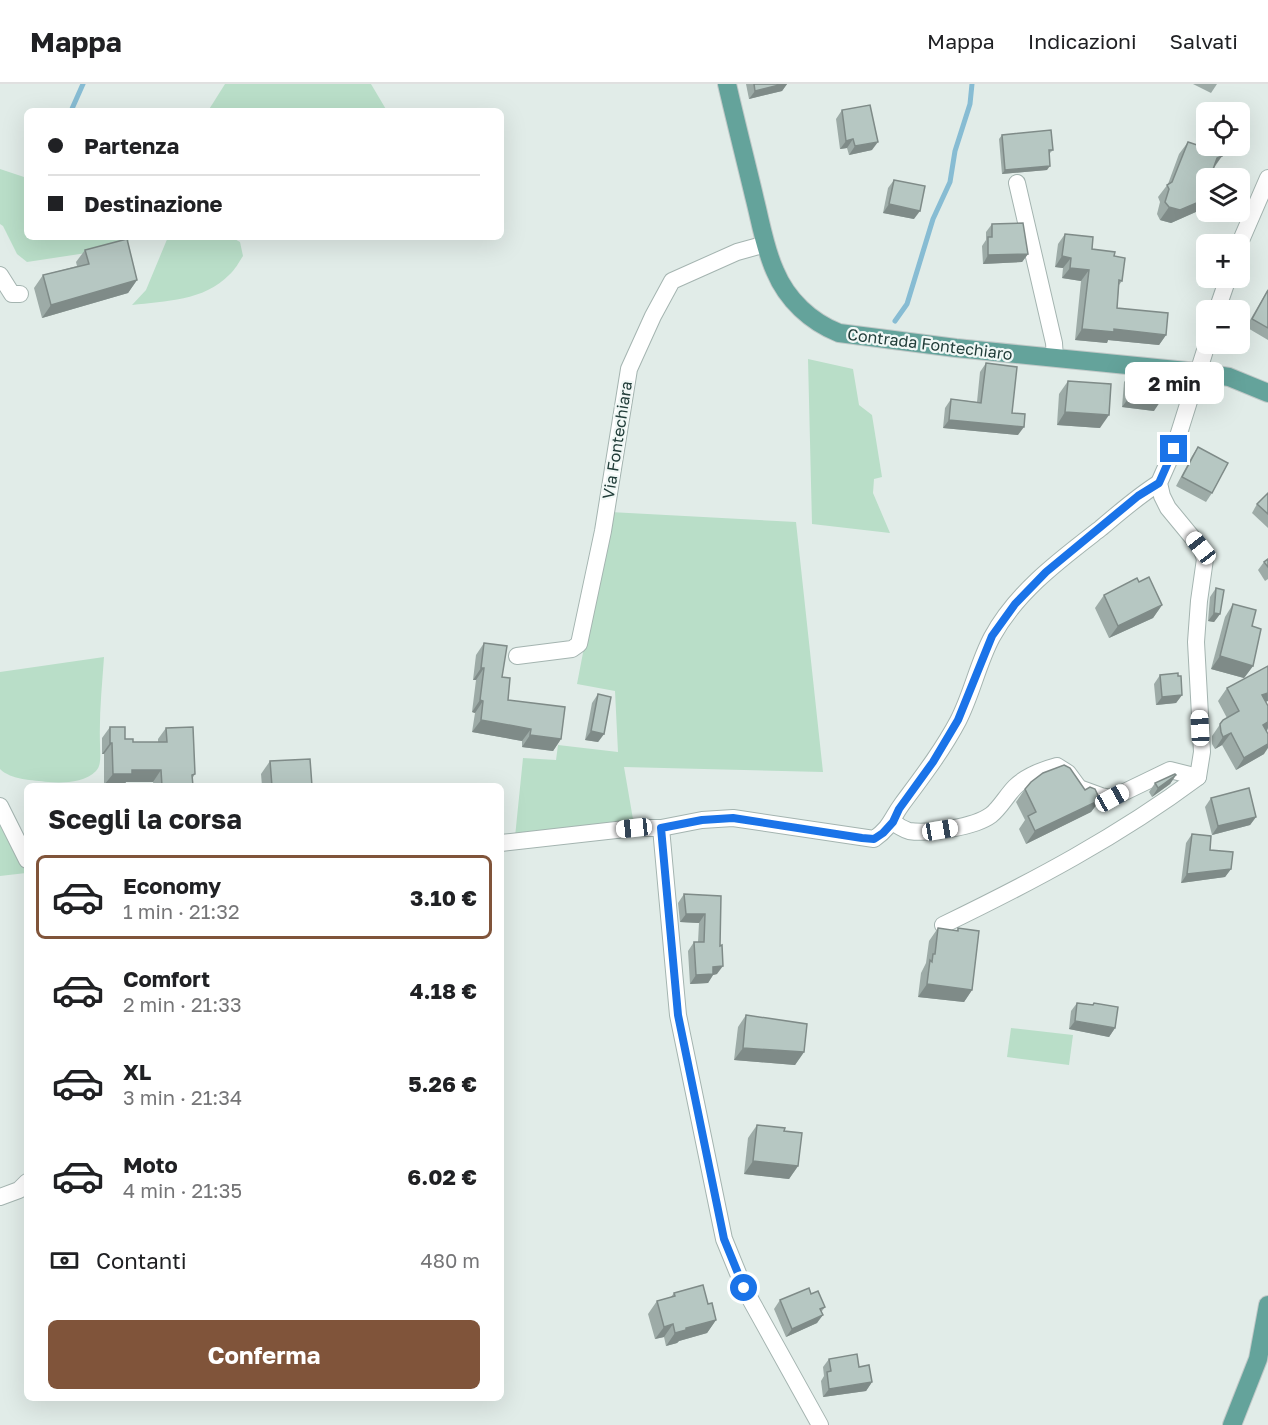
<!DOCTYPE html>
<html lang="it">
<meta charset="utf-8">
<style>
:root{--surface:#fff;--page:#f2f2f2;--text:#202124;--muted:#757577;--line:#e0e0e0;--accent:#80543a}
body{margin:0;font-family:"Golos Text",sans-serif;background:var(--page);color:var(--text);height:100vh;display:flex;flex-direction:column;font-size:22px;white-space:nowrap}
*{box-sizing:border-box;margin:0}
p{font-size:20px;color:var(--muted)}
.icon{flex:none;width:33px;height:33px;fill:none;stroke:currentColor;stroke-width:2;stroke-linecap:round;stroke-linejoin:round}
.map{position:relative;flex:1;overflow:hidden}
.side{position:absolute;left:24px;top:699px;width:480px;height:618px;display:flex;flex-direction:column;background:var(--surface);border-radius:9px;box-shadow:0 6px 24px #0002}
.side>*{flex:none}
.top-card{position:absolute;left:24px;top:24px;width:480px;height:132px;border-radius:9px;box-shadow:0 6px 24px #0002;display:grid;align-content:center;height:132px;padding:0 24px;background:var(--surface)}
.controls{position:absolute;left:1196px;top:18px;display:grid;gap:12px}
.controls a{display:grid;place-items:center;width:54px;height:54px;border-radius:9px;background:var(--surface);box-shadow:0 6px 24px #0002;font-size:30px}
.end{position:absolute;width:27px;height:27px;margin:-14px;border:8px solid #1a73e8;background:#fff;box-shadow:0 0 0 3px #fff}
.from{border-radius:50%}
.bubble{position:absolute;height:42px;border-radius:9px;background:var(--surface);box-shadow:0 6px 24px #0002;font-size:20px;font-weight:700;line-height:42px;text-align:center}
.car{position:absolute;width:18px;height:36px;margin:-18px -9px;border-radius:8px;box-shadow:0 0 4px 2px #0007;background:linear-gradient(#fff 24%,#345 0 40%,#fff 0 76%,#345 0 86%,#fff 0)}
.top-card b{display:flex;align-items:center;gap:21px;height:57px;font-size:22px}
.top-card b+b{border-top:2px solid var(--line)}
.top-card i{width:15px;height:15px;background:var(--text)}
ul{padding:0;list-style:none}
li{display:flex;align-items:center;gap:18px;height:84px;margin:0 12px 9px;padding:0 12px;border:3px solid transparent;border-radius:9px}
li div{flex:1}
li b{display:block;font-size:22px}
li em{font-style:normal;font-weight:700}
li.current{border-color:var(--accent)}
li>.icon{width:54px;height:54px;stroke-width:1.5}
h2{padding:0 24px;font-size:27px;line-height:72px}
.pay{display:flex;align-items:center;gap:15px;height:66px;padding:0 24px;font-size:22px}
.pay p{margin-inline-start:auto}
.button{display:flex;gap:12px;margin-top:auto;padding:12px 24px}
.button a{flex:1;height:69px;border-radius:9px;background:var(--accent);color:#fff;font-size:24px;font-weight:700;line-height:69px;text-align:center}
header{display:flex;align-items:center;gap:36px;box-sizing:border-box;height:84px;padding:0 30px;background:var(--surface);border-bottom:2px solid var(--line)}
header strong{font-size:28px}
nav{display:flex;gap:33px;margin-inline-start:auto;font-size:21px}
.map>svg:first-child{display:block}
.green{fill:#b9dec8}
.lines{fill:none;stroke-linecap:round;stroke-linejoin:round}
.stream{stroke:#87bcd3;stroke-width:5}
.minor-casing{stroke:#a4b4b0;stroke-width:18}
.major-casing{stroke:#c1c9c8;stroke-width:20}
.minor{stroke:#fff;stroke-width:16}
.major{stroke:#64a39b;stroke-width:18}
.wall{fill:#9daba7}
.shaded-wall{fill:#7f8b88}
.building{fill:#b6c7c2;stroke:#7f8b88;stroke-width:1.5}
.route{stroke:#1a73e8;stroke-width:8}
.labels{text-anchor:middle;dominant-baseline:central;stroke-width:4.5;stroke-linejoin:round;paint-order:stroke}
.street-label{font-size:16px;fill:#213d39;stroke:#f1f8f6}
</style>
<header>
<strong>Mappa</strong>
<nav><a>Mappa</a><a>Indicazioni</a><a>Salvati</a></nav>
</header>
<div class="map">
<svg width="1268" height="1341" viewBox="0 0 1268 1341">
<rect width="100%" height="100%" fill="#e1ece8"/>
<!-- green -->
<g class="green">
<polygon points="225,0 371,0 387,27 208,27"/>
<polygon points="0,85 27,94 27,153 130,153 126,163 27,178 17,170 3,142 0,140"/>
<path d="M168 153H231L240 158 243 172C239 178 235 186 229 191 204 217 165 217 132 221L146 206Z"/>
<polygon points="808,275 853,285 859,321 872,331 882,393 874,395 873,409 890,449 812,440"/>
<polygon points="610,428 796,438 823,688 624,683 634,741 515,753 523,674 556,676 558,661 618,668 615,607 577,600"/>
<path d="M104 573C102 602 99 631 100 660 100 669 102 681 96 687 84 699 63 699 48 698 33 696 11 696 0 685V588Z"/>
<polygon points="0,732 26,789 0,792"/>
<polygon points="1011,944 1073,951 1069,981 1007,973"/>
</g>
<g class="lines">
<!-- stream -->
<g class="stream">
<polyline points="71,27 83,0"/>
<polyline points="895,237 907,220 933,135 950,98 955,67 970,20 972,0"/>
</g>
<!-- minor casing -->
<g class="minor-casing">
<g id="minor">
<polyline points="1017,99 1054,259 1055,274"/>
<polyline points="1239,161 1268,94"/>
<polyline points="0,191 12,210 20,210"/>
<polyline points="1217,226 1228,194"/>
<polyline points="517,572 572,565 579,560 603,447 629,285 653,232 672,197 737,168 766,160"/>
<polyline points="0,722 27,776"/>
<path d="M893 738C898 742 903 745 909 747 929 750 975 743 991 731 1000 724 1007 711 1015 703 1026 692 1042 686 1057 682L1068 689 1079 704 1101 712 1112 714 1170 686 1198 693"/>
<polyline points="661,744 678,931 724,1155 744,1204 820,1341"/>
<path d="M501 759 634 744H661L702 736 733 734 874 755C891 743 891 735 902 720 922 693 942 667 958 637 972 610 978 579 992 553 1017 507 1061 475 1101 444 1120 428 1138 412 1159 399"/>
<path d="M943 841C1032 798 1119 752 1198 693L1202 668 1196 558 1199 517 1205 475 1201 464 1168 424 1162 412 1159 399 1174 365 1207 260"/>
<polyline points="0,1113 19,1106 27,1098"/>
</g>
</g>
<!-- major casing -->
<g class="major-casing">
<g id="major">
<path d="M727 0C736 39 746 78 755 116 761 140 765 165 775 187 787 216 811 238 839 249L956 264 1197 288 1229 293 1268 309"/>
<polyline points="1232,1341 1258,1275 1268,1221"/>
</g>
</g>
<!-- minor -->
<use href="#minor" class="minor"/>
<!-- major -->
<use href="#major" class="major"/>
</g>
<!-- wall -->
<g class="wall">
<polygon points="746,0 787,0 782,7 749,15"/>
<polygon points="1193,0 1217,0 1211,9"/>
<polygon points="842,26 872,66 849,71 847,64 840,65 836,35"/>
<polygon points="1002,51 1053,66 1049,70 1047,86 1002,90 999,55"/>
<polygon points="1188,58 1222,72 1214,84 1205,111 1206,115 1198,127 1171,139 1160,136 1157,130 1160,118 1158,113 1168,100 1179,70"/>
<polygon points="894,96 914,135 883,129 888,104"/>
<polygon points="992,140 1028,170 1022,178 983,180 982,162 986,156 986,148"/>
<polygon points="1065,150 1092,165 1114,172 1122,197 1119,201 1117,224 1166,251 1159,261 1108,256 1107,259 1075,256 1081,197 1062,194 1063,184 1055,183 1058,160"/>
<polygon points="85,166 137,196 128,209 42,234 34,204 43,191 77,182 76,178"/>
<polygon points="1268,205 1268,256 1246,243"/>
<polygon points="986,279 1012,329 1018,351 943,344 945,324 951,315 977,318 980,288"/>
<polygon points="1130,290 1154,327 1122,323 1124,298"/>
<polygon points="1068,297 1100,344 1057,341 1059,310"/>
<polygon points="1198,363 1212,409 1206,418 1176,402 1192,372"/>
<polygon points="1268,409 1268,444 1252,429 1257,420"/>
<polygon points="1268,475 1268,495 1265,497 1258,486 1264,478"/>
<polygon points="1139,498 1162,521 1153,534 1109,554 1095,524 1104,511"/>
<polygon points="1216,504 1220,530 1214,538 1208,537 1210,513"/>
<polygon points="1233,520 1252,542 1253,582 1244,594 1211,585 1225,533"/>
<polygon points="484,559 502,593 508,616 561,655 553,667 522,663 522,657 472,648 475,629 472,628 476,596 473,596 476,571"/>
<polygon points="1160,591 1182,611 1176,619 1156,621 1154,600"/>
<polygon points="1227,604 1266,618 1266,647 1264,670 1236,686 1222,661 1215,665 1212,660 1212,652 1223,636 1227,634 1218,617"/>
<polygon points="598,610 604,650 598,658 585,656 592,619"/>
<polygon points="110,643 125,655 133,658 158,658 158,655 166,644 195,690 192,695 193,702 154,702 153,698 126,698 124,701 104,701 104,670 102,670 102,654"/>
<polygon points="270,677 312,702 262,702 261,690"/>
<polygon points="1176,691 1170,700 1152,713 1149,708 1155,699"/>
<polygon points="1025,705 1085,706 1100,716 1091,728 1026,760 1019,745 1025,736 1016,718"/>
<polygon points="1211,714 1256,733 1250,741 1212,751 1205,723"/>
<polygon points="1192,750 1231,785 1225,793 1181,799 1186,759"/>
<polygon points="684,810 721,812 717,890 713,891 708,899 690,900 688,867 694,858 698,858 699,839 680,838 678,819"/>
<polygon points="938,844 957,847 958,844 972,906 964,918 918,913 921,889 926,879 929,857"/>
<polygon points="1077,919 1092,921 1094,919 1115,944 1109,953 1069,945 1071,927"/>
<polygon points="746,931 804,968 795,981 734,976 738,943"/>
<polygon points="757,1041 784,1047 798,1082 789,1095 744,1090 748,1054"/>
<polygon points="674,1209 708,1220 716,1236 707,1249 679,1257 677,1259 666,1262 664,1253 655,1255 648,1230 657,1217 671,1213"/>
<polygon points="811,1210 825,1223 822,1227 817,1239 786,1253 774,1225 780,1216"/>
<polygon points="829,1275 859,1283 872,1298 866,1307 823,1313 821,1297 824,1292 823,1283"/>
</g>
<!-- shaded-wall -->
<g class="shaded-wall">
<polygon points="783,0 787,0 782,7 749,15 755,7"/>
<polygon points="853,55 847,64 840,65 846,57"/>
<polygon points="878,58 872,66 849,71 855,62"/>
<polygon points="1222,72 1213,84 1217,74"/>
<polygon points="1050,82 1047,86 1002,90 1005,86"/>
<polygon points="1206,115 1198,127 1171,139 1160,136 1169,123"/>
<polygon points="889,120 920,127 914,135 883,129"/>
<polygon points="1028,170 1022,178 983,180 988,171"/>
<polygon points="1062,172 1071,174 1063,184 1055,183"/>
<polygon points="1070,184 1089,186 1081,197 1062,194"/>
<polygon points="137,196 128,209 42,234 51,221"/>
<polygon points="1082,245 1114,245 1166,251 1159,261 1108,256 1107,259 1075,256"/>
<polygon points="1128,315 1160,318 1154,327 1122,323"/>
<polygon points="1065,328 1109,331 1100,344 1057,341"/>
<polygon points="949,336 1024,343 1018,351 943,344"/>
<polygon points="1162,521 1153,534 1109,554 1118,542"/>
<polygon points="1214,529 1220,530 1214,538 1208,537"/>
<polygon points="1220,572 1253,582 1244,594 1211,585"/>
<polygon points="481,584 484,584 476,596 473,596"/>
<polygon points="1268,609 1268,617 1254,623 1262,611"/>
<polygon points="1182,611 1176,619 1156,621 1162,613"/>
<polygon points="480,616 483,617 475,629 472,628"/>
<polygon points="481,636 531,645 522,657 472,648"/>
<polygon points="1268,638 1268,644 1267,647 1255,653 1263,641"/>
<polygon points="591,647 604,650 598,658 585,656"/>
<polygon points="1231,649 1222,661 1215,665 1223,653"/>
<polygon points="530,651 561,655 553,667 522,663"/>
<polygon points="110,659 112,659 104,670 102,670"/>
<polygon points="1268,660 1268,664 1264,670 1236,686 1244,674"/>
<polygon points="132,686 161,686 153,698 126,698 124,701 104,701 113,690"/>
<polygon points="1176,691 1170,700 1152,713 1158,704"/>
<polygon points="1100,716 1091,728 1026,760 1035,747"/>
<polygon points="1256,733 1250,741 1212,751 1218,742"/>
<polygon points="1231,785 1225,793 1181,799 1187,790"/>
<polygon points="686,830 705,830 699,839 680,838"/>
<polygon points="723,882 717,890 713,891 708,899 690,900 696,891 713,883"/>
<polygon points="927,900 972,906 964,918 918,913"/>
<polygon points="1075,937 1115,944 1109,953 1069,945"/>
<polygon points="743,964 804,968 795,981 734,976"/>
<polygon points="753,1077 798,1082 789,1095 744,1090"/>
<polygon points="823,1231 817,1239 786,1253 792,1245"/>
<polygon points="716,1236 707,1249 679,1257 677,1259 666,1262 675,1249 686,1244"/>
<polygon points="673,1240 664,1253 655,1255 664,1243"/>
<polygon points="872,1298 866,1307 823,1313 829,1305"/>
</g>
<!-- building -->
<g class="building">
<polygon points="754,0 783,0 755,7"/>
<polygon points="870,21 878,58 855,62 853,55 846,57 842,26"/>
<polygon points="1051,46 1053,66 1049,66 1050,82 1005,86 1002,51"/>
<polygon points="1206,57 1206,62 1218,62 1222,72 1217,74 1210,94 1206,94 1206,108 1205,111 1206,115 1180,126 1169,123 1165,118 1169,105 1167,101 1172,98 1188,58 1197,61"/>
<polygon points="894,96 925,102 920,127 889,120"/>
<polygon points="1023,139 1028,170 988,171 988,153 992,153 992,140"/>
<polygon points="1065,150 1093,153 1092,165 1115,168 1114,172 1125,174 1122,197 1119,196 1117,224 1168,229 1166,251 1114,245 1114,248 1082,245 1089,186 1070,184 1071,174 1062,172"/>
<polygon points="127,155 137,196 51,221 43,191 89,180 85,166"/>
<polygon points="1268,206 1268,244 1252,235"/>
<polygon points="986,279 1017,283 1012,329 1025,330 1024,343 949,336 951,315 981,319"/>
<polygon points="1130,290 1163,293 1160,318 1128,315"/>
<polygon points="1068,297 1111,300 1109,331 1065,328"/>
<polygon points="1198,363 1228,379 1212,409 1182,393"/>
<polygon points="1268,409 1268,430 1257,420"/>
<polygon points="1268,475 1268,483 1264,478"/>
<polygon points="1149,493 1162,521 1118,542 1104,511 1137,494 1139,498"/>
<polygon points="1216,504 1224,506 1220,530 1214,529"/>
<polygon points="1233,520 1256,526 1252,542 1261,545 1253,582 1220,572"/>
<polygon points="484,559 507,562 502,593 510,594 508,616 565,623 561,655 530,651 531,645 481,636 483,617 480,616 484,584 481,584"/>
<polygon points="1268,582 1268,609 1262,611 1268,622 1268,638 1263,641 1268,650 1268,660 1244,674 1231,649 1223,653 1221,648 1220,640 1223,636 1239,627 1227,604"/>
<polygon points="1178,589 1178,592 1181,592 1182,611 1162,613 1160,591"/>
<polygon points="598,610 611,613 604,650 591,647"/>
<polygon points="110,643 125,643 125,655 133,655 133,658 167,658 166,644 193,643 195,690 192,691 193,702 162,702 161,686 132,686 132,690 113,690 112,659 110,659"/>
<polygon points="310,675 312,702 272,702 270,677"/>
<polygon points="1064,681 1070,684 1085,706 1090,703 1095,705 1100,716 1035,747 1028,732 1036,728 1025,705 1031,698 1043,689"/>
<polygon points="1175,690 1176,691 1158,704 1155,699"/>
<polygon points="1249,704 1256,733 1218,742 1211,714"/>
<polygon points="1192,750 1211,752 1210,766 1233,768 1231,785 1187,790"/>
<polygon points="684,810 721,812 720,862 722,861 723,882 713,883 713,890 696,891 694,858 704,858 705,830 686,830"/>
<polygon points="938,844 958,847 958,844 979,847 972,906 927,900 930,876 932,878 933,870 935,870"/>
<polygon points="1077,919 1093,921 1094,919 1118,923 1115,944 1075,937"/>
<polygon points="746,931 807,940 804,968 743,964"/>
<polygon points="757,1041 785,1044 784,1047 802,1049 798,1082 753,1077"/>
<polygon points="703,1201 708,1220 712,1219 716,1236 686,1244 686,1246 675,1249 673,1240 664,1243 657,1217 675,1212 674,1209"/>
<polygon points="809,1204 811,1210 818,1207 825,1223 820,1225 823,1231 792,1245 780,1216"/>
<polygon points="857,1270 859,1283 869,1281 872,1298 829,1305 827,1288 831,1287 829,1275"/>
</g>
<g class="lines">
<!-- route -->
<polyline class="route" points="744,1204 724,1155 678,931 661,744 702,736 733,734 862,754 874,755 883,749 893,738 899,725 933,678 958,636 992,552 1015,520 1046,488 1138,412 1159,399 1174,365"/>
</g>
<g class="labels">
<!-- street labels -->
<g class="street-label">
<text transform="translate(930 260) rotate(7)">Contrada Fontechiaro</text>
<text transform="translate(617 356) rotate(-81)">Via Fontechiara</text>
</g>
</g>
</svg>
<div class="controls">
<a><svg class="icon" aria-label="locate" viewBox="0 0 24 24"><circle cx="12" cy="12" r="6"/><path d="M12 2v4M12 18v4M2 12h4M18 12h4"/></svg></a>
<a><svg class="icon" aria-label="layers" viewBox="0 0 24 24"><path d="M12 4l9 5-9 5-9-5zM3 14l9 5 9-5"/></svg></a>
<a>+</a>
<a>−</a>
</div>
<i class="end from" style="left:744px;top:1204px"></i>
<i class="end" style="left:1174px;top:365px"></i>
<div class="bubble" style="left:1125px;top:278px;width:99px">2 min</div>
<i class="car" style="left:1201px;top:464px;rotate:322deg"></i>
<i class="car" style="left:1200px;top:644px;rotate:357deg"></i>
<i class="car" style="left:1112px;top:714px;rotate:61deg"></i>
<i class="car" style="left:634px;top:744px;rotate:264deg"></i>
<i class="car" style="left:940px;top:746px;rotate:80deg"></i>
<div class="top-card">
<b><i class="from"></i>Partenza</b>
<b><i></i>Destinazione</b>
</div>
<section class="side">
<h2>Scegli la corsa</h2>
<ul>
<li class="current"><svg class="icon" aria-label="car" viewBox="0 0 24 24"><path d="M5 17H2v-5l4-1 3-4h7l3 4 3 1v5h-3M9 17h6M6 11h13"/><circle cx="7" cy="17" r="2"/><circle cx="17" cy="17" r="2"/></svg><div><b>Economy</b><p>1 min · 21:32</p></div><em>3.10 €</em></li>
<li><svg class="icon" aria-label="car" viewBox="0 0 24 24"><path d="M5 17H2v-5l4-1 3-4h7l3 4 3 1v5h-3M9 17h6M6 11h13"/><circle cx="7" cy="17" r="2"/><circle cx="17" cy="17" r="2"/></svg><div><b>Comfort</b><p>2 min · 21:33</p></div><em>4.18 €</em></li>
<li><svg class="icon" aria-label="car" viewBox="0 0 24 24"><path d="M5 17H2v-5l4-1 3-4h7l3 4 3 1v5h-3M9 17h6M6 11h13"/><circle cx="7" cy="17" r="2"/><circle cx="17" cy="17" r="2"/></svg><div><b>XL</b><p>3 min · 21:34</p></div><em>5.26 €</em></li>
<li><svg class="icon" aria-label="car" viewBox="0 0 24 24"><path d="M5 17H2v-5l4-1 3-4h7l3 4 3 1v5h-3M9 17h6M6 11h13"/><circle cx="7" cy="17" r="2"/><circle cx="17" cy="17" r="2"/></svg><div><b>Moto</b><p>4 min · 21:35</p></div><em>6.02 €</em></li>
</ul>
<div class="pay"><svg class="icon" aria-label="cash" viewBox="0 0 24 24"><path d="M3 7h18v10H3z"/><circle cx="12" cy="12" r="2"/></svg>Contanti<p>480 m</p></div>
<div class="button"><a>Conferma</a></div>
</section>
</div>
